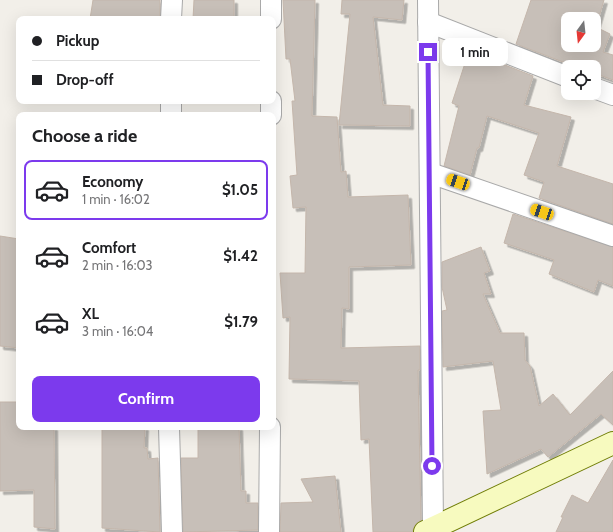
<!DOCTYPE html>
<meta charset="utf-8">
<style>
:root{--surface:#fff;--page:#f2f2f2;--text:#202124;--muted:#757577;--line:#e0e0e0;--accent:#7c3aed}
body{margin:0;font-family:Cabin,sans-serif;background:var(--page);color:var(--text);height:100vh;display:flex;flex-direction:column;font-size:15px;white-space:nowrap}
*{box-sizing:border-box;margin:0}
p{font-size:13px;color:var(--muted)}
.icon{flex:none;width:22px;height:22px;fill:none;stroke:currentColor;stroke-width:2;stroke-linecap:round;stroke-linejoin:round}
.map{position:relative;flex:1;overflow:hidden}
.sheet{position:absolute;left:16px;top:112px;width:260px;height:318px;display:flex;flex-direction:column;background:var(--surface);border-radius:8px;box-shadow:0 4px 16px #0002}
.sheet>*{flex:none}
.banner{position:absolute;left:16px;top:16px;width:260px;height:88px;border-radius:8px;box-shadow:0 4px 16px #0002;display:grid;align-content:center;height:88px;padding:0 16px;background:var(--surface)}
.needle{width:26px;rotate:195deg}
.fabs{position:absolute;left:561px;top:12px;display:grid;gap:8px}
.fabs a{display:grid;place-items:center;width:40px;height:40px;border-radius:8px;background:var(--surface);box-shadow:0 4px 16px #0002;font-size:20px}
.end{position:absolute;width:18px;height:18px;margin:-9px;border:5px solid #7c3aed;background:#fff;box-shadow:0 0 0 2px #fff}
.from{border-radius:50%}
.bubble{position:absolute;height:28px;border-radius:8px;background:var(--surface);box-shadow:0 4px 16px #0002;font-size:13px;font-weight:800;line-height:28px;text-align:center}
.car{position:absolute;width:12px;height:24px;margin:-12px -6px;border-radius:5px;box-shadow:0 0 3px 1px #0007;background:linear-gradient(#f5c518 24%,#345 0 40%,#f5c518 0 76%,#345 0 86%,#f5c518 0)}
.banner b{display:flex;align-items:center;gap:14px;height:38px;font-size:15px}
.banner b+b{border-top:1px solid var(--line)}
.banner i{width:10px;height:10px;background:var(--text)}
ul{padding:0;list-style:none}
li{display:flex;align-items:center;gap:12px;height:60px;margin:0 8px 6px;padding:0 8px;border:2px solid transparent;border-radius:8px}
li div{flex:1}
li b{display:block;font-size:15px}
li em{font-style:normal;font-weight:800}
li.active{border-color:var(--accent)}
li>.icon{width:36px;height:36px;stroke-width:1.5}
h2{padding:0 16px;font-size:18px;line-height:48px}
.button{display:flex;gap:8px;margin-top:auto;padding:8px 16px}
.button a{flex:1;height:46px;border-radius:8px;background:var(--accent);color:#fff;font-size:16px;font-weight:800;line-height:46px;text-align:center}
.map>svg:first-child{display:block}
.building{fill:#c7bfb8;stroke:#c4b6ab;fill-rule:evenodd;filter:url(#shadow)}
.lines{fill:none;stroke-linecap:round;stroke-linejoin:round}
.street-casing{stroke:#a9a9a9;stroke-width:22}
.secondary-casing{stroke:#707d05;stroke-width:24}
.street{stroke:#fff;stroke-width:20}
.secondary{stroke:#f7fabf;stroke-width:22}
.route{stroke:#7c3aed;stroke-width:5}
</style>
<div class="map">
<svg width="613" height="532" viewBox="0 0 613 532">
<defs>
<filter id="shadow"><feDropShadow dx="3.5" dy="3.5" stdDeviation="0" flood-color="#0004"/></filter>
</defs>
<rect width="100%" height="100%" fill="#f2efe9"/>
<!-- building -->
<g class="building">
<polygon points="93,0 160,0 160,19 90,19"/>
<polygon points="194,0 234,0 234,19 193,19"/>
<polygon points="283,0 315,0 312,116 337,117 341,172 346,171 348,197 408,195 411,265 349,267 349,309 342,308 341,348 420,346 420,370 418,370 421,520 415,525 412,532 373,532 369,439 361,440 359,381 289,379 290,317 283,318 280,273 305,273 306,207 293,208 290,176 297,175 292,101 295,101 290,59 286,59"/>
<polygon points="342,0 404,0 402,20 373,17 383,105 410,106 410,126 339,125 350,14 341,14"/>
<path d="M531 0H604L596 27 610 34 603 52 613 55V80L594 73V67H576L516 44ZM568 19H594V45H568Z"/>
<polygon points="469,51 533,76 524,105 571,117 557,166 613,184 613,224 539,198 544,182 524,175 539,133 487,116 479,148 477,148 470,175 444,166 459,106 452,103"/>
<polygon points="513,214 613,247 613,286 598,280 594,292 549,274 554,260 504,243"/>
<polygon points="0,236 19,239 19,348 0,346"/>
<polygon points="481,247 490,271 484,273 491,294 483,294 500,333 524,333 525,360 530,366 539,406 553,394 570,415 613,371 613,425 601,414 548,457 541,449 487,474 483,411 501,410 493,361 443,367 442,311 447,310 442,287 442,262"/>
<polygon points="0,402 19,402 19,427 54,427 55,529 34,527 34,490 0,491"/>
<polygon points="102,427 145,427 144,448 147,448 148,459 158,458 160,532 102,528"/>
<polygon points="239,427 241,491 246,491 246,503 258,503 258,530 183,532 181,458 198,458 198,428"/>
<polygon points="613,460 613,532 556,532 563,517 561,517 572,495 588,503"/>
<polygon points="335,476 341,532 280,532 281,503 313,502 301,479"/>
</g>
<g class="lines">
<!-- street casing -->
<g class="street-casing">
<g id="street">
<polyline points="428,0 433,528"/>
<polyline points="171,19 172,0"/>
<polyline points="271,19 271,0"/>
<polyline points="428,22 568,77"/>
<polyline points="594,88 613,95"/>
<polyline points="171,115 171,101"/>
<polyline points="271,115 271,101"/>
<polyline points="430,173 613,236"/>
<polyline points="169,427 172,532"/>
<polyline points="269,532 270,427"/>
</g>
</g>
<!-- secondary casing -->
<g class="secondary-casing">
<polyline id="secondary" points="425,532 613,443"/>
</g>
<!-- street -->
<use href="#street" class="street"/>
<!-- secondary -->
<use href="#secondary" class="secondary"/>
</g>
<g class="lines">
<!-- route -->
<polyline class="route" points="428,52 432,466"/>
</g>
</svg>
<div class="fabs">
<a><svg class="needle" viewBox="-14 -14 28 28"><path d="M0-13l5 13h-10z" fill="#e53935"/><path d="M0 13l5-13h-10z" fill="#757577"/></svg></a>
<a><svg class="icon" aria-label="locate" viewBox="0 0 24 24"><circle cx="12" cy="12" r="6"/><path d="M12 2v4M12 18v4M2 12h4M18 12h4"/></svg></a>
</div>
<i class="end from" style="left:432px;top:466px"></i>
<i class="end" style="left:428px;top:52px"></i>
<div class="bubble" style="left:442px;top:38px;width:66px">1 min</div>
<i class="car" style="left:458px;top:182px;rotate:289deg"></i>
<i class="car" style="left:542px;top:212px;rotate:289deg"></i>
<div class="banner">
<b><i class="from"></i>Pickup</b>
<b><i></i>Drop-off</b>
</div>
<section class="sheet">
<h2>Choose a ride</h2>
<ul>
<li class="active"><svg class="icon" aria-label="car" viewBox="0 0 24 24"><path d="M5 17H2v-5l4-1 3-4h7l3 4 3 1v5h-3M9 17h6M6 11h13"/><circle cx="7" cy="17" r="2"/><circle cx="17" cy="17" r="2"/></svg><div><b>Economy</b><p>1 min · 16:02</p></div><em>$1.05</em></li>
<li><svg class="icon" aria-label="car" viewBox="0 0 24 24"><path d="M5 17H2v-5l4-1 3-4h7l3 4 3 1v5h-3M9 17h6M6 11h13"/><circle cx="7" cy="17" r="2"/><circle cx="17" cy="17" r="2"/></svg><div><b>Comfort</b><p>2 min · 16:03</p></div><em>$1.42</em></li>
<li><svg class="icon" aria-label="car" viewBox="0 0 24 24"><path d="M5 17H2v-5l4-1 3-4h7l3 4 3 1v5h-3M9 17h6M6 11h13"/><circle cx="7" cy="17" r="2"/><circle cx="17" cy="17" r="2"/></svg><div><b>XL</b><p>3 min · 16:04</p></div><em>$1.79</em></li>
</ul>
<div class="button"><a>Confirm</a></div>
</section>
</div>
